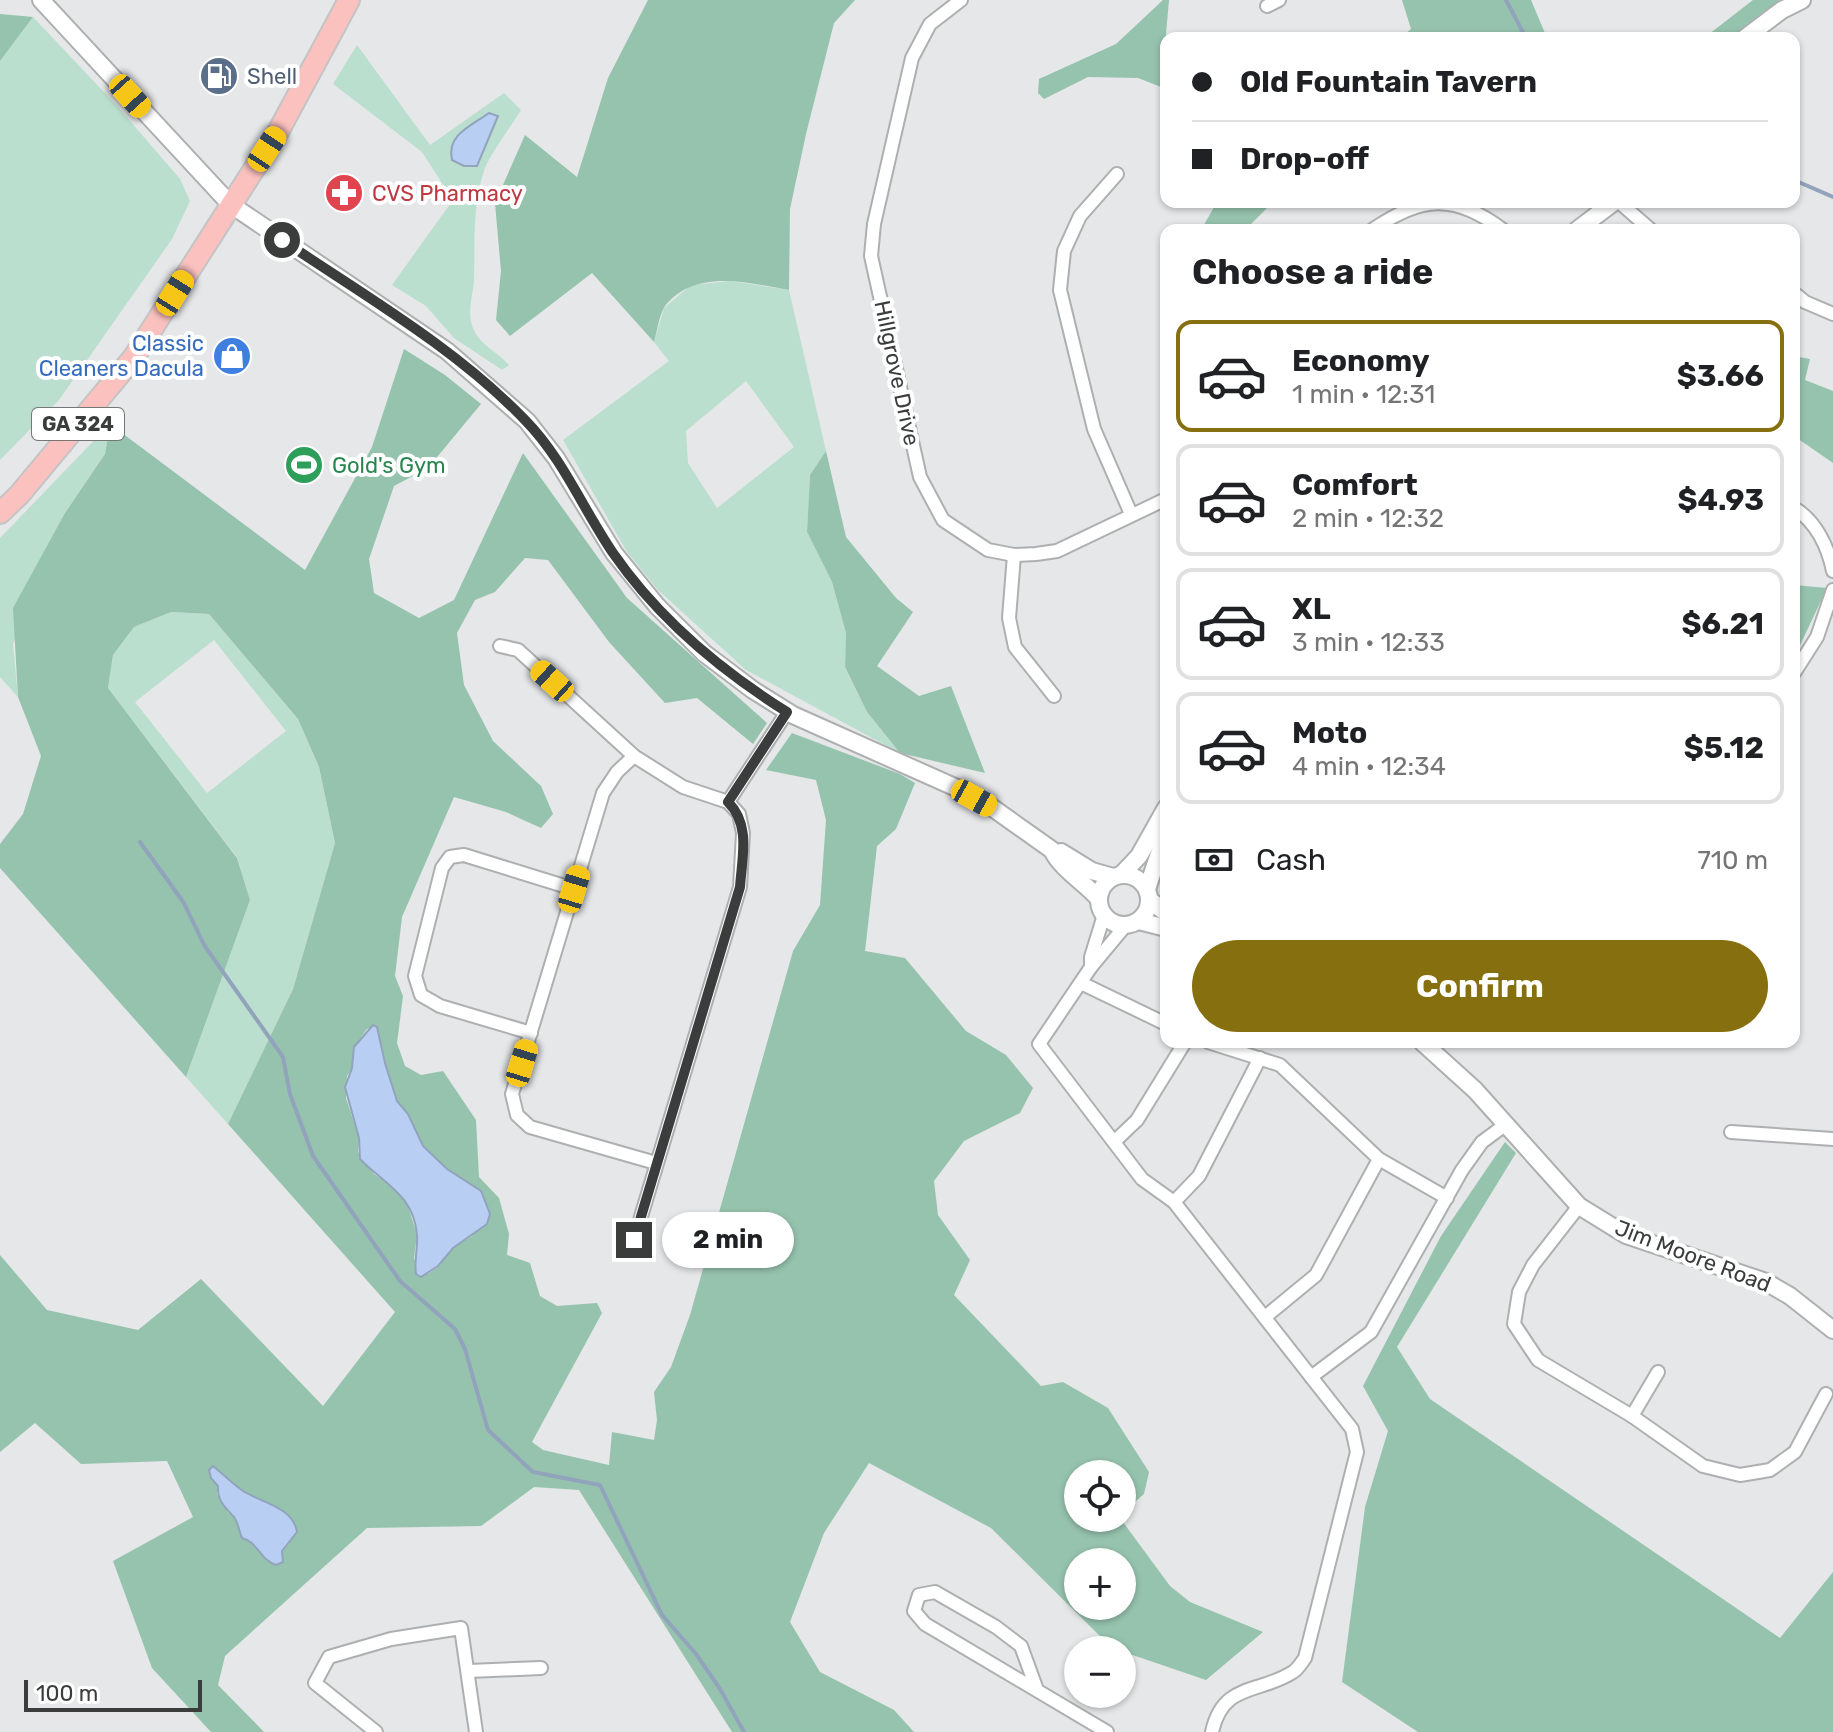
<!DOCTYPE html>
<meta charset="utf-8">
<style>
:root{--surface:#fff;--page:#f6f6f6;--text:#202124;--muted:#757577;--line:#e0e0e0;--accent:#866f0f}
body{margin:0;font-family:Rubik,sans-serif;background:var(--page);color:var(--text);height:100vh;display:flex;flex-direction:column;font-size:30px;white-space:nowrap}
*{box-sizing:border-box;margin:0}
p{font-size:26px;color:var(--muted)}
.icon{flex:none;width:44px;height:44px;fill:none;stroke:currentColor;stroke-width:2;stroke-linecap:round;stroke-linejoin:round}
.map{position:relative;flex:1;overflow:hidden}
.details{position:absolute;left:1160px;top:224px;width:640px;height:824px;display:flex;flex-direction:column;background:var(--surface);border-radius:16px;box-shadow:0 2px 6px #0004}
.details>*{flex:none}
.guide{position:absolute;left:1160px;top:32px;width:640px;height:176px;border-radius:16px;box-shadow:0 2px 6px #0004;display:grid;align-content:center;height:176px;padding:0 32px;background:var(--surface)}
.controls{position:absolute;left:1064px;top:1460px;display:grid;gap:16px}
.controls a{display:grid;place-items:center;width:72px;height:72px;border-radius:50%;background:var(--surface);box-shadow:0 2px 6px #0004;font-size:40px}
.scale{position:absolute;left:24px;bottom:20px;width:178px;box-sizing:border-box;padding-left:8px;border:4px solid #3b3c3c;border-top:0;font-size:22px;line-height:28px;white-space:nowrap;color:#3b3c3c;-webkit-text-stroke:6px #fff;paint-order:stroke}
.end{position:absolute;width:36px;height:36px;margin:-18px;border:10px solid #3b3c3c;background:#fff;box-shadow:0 0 0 4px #fff}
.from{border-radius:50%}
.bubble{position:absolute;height:56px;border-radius:28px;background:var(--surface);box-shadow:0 2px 6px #0004;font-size:26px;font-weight:700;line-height:56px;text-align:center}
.car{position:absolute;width:24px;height:48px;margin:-24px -12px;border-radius:10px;box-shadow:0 0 6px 2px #0007;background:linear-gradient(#f5c518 24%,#345 0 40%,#f5c518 0 76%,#345 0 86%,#f5c518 0)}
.guide b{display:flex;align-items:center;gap:28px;height:76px;font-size:30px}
.guide b+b{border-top:2px solid var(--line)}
.guide i{width:20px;height:20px;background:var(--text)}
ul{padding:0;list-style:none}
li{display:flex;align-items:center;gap:24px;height:112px;margin:0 16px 12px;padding:0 16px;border:4px solid var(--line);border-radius:16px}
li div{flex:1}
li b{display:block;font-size:30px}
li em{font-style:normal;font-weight:700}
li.on{border-color:var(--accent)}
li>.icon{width:72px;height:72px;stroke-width:1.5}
h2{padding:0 32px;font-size:36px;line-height:96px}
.pay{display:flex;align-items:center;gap:20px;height:88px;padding:0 32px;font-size:30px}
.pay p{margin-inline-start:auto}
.action{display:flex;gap:16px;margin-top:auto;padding:16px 32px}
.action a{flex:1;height:92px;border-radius:48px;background:var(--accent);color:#fff;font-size:32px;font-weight:700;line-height:92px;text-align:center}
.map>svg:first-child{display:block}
.green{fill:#bbdfce;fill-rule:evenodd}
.forest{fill:#96c3ae;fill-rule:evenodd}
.water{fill:#b8cff3;stroke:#92a3bc;stroke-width:2}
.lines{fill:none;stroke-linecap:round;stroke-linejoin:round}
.stream{stroke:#92a3bc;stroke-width:4}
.minor-casing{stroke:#aeafb1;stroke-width:16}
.tertiary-casing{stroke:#aeafb1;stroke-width:20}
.primary-casing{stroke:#c4c4c4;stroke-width:24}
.minor{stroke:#fff;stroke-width:12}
.tertiary{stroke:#fff;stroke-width:16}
.primary{stroke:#fbc1bf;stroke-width:20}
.route{stroke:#3b3c3c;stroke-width:10}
.labels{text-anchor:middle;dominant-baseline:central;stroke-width:8;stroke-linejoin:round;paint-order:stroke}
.shield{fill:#fff;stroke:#767676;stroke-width:2}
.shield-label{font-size:20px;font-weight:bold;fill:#3b3c3c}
.service-label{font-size:22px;fill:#4e5e75;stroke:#fff;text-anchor:start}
.health-label{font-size:22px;fill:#be3a42;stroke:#fff;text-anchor:start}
.shop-label{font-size:22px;fill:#366cbe;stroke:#fff;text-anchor:end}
.street-label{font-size:22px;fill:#3b3c3c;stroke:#fff}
.leisure-label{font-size:22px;fill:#27864d;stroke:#fff;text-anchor:start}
</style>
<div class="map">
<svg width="1833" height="1732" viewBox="0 0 1833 1732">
<rect width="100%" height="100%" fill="#e5e7e9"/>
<!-- green -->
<g class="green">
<polygon points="33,17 118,107 180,179 190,201 172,239 59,400 0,460 0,61"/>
<path d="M357 45 430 145 504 93 521 110C513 123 490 155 485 168 472 203 475 244 474 280 473 296 466 314 474 330 481 346 498 352 509 365L502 370 454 338 426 306 392 285 453 200 422 152 333 84ZM489 113 497 116 476 166 455 137Z"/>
<path d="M731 281 789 290 826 451 810 475 807 532 832 582 846 633 845 668 867 712 900 753 746 670 658 590 627 552 563 440 669 361 654 342 664 308 691 285ZM746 381 794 447 717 508 688 463 686 431Z"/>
<polygon points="110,424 105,454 65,513 13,644 18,697 0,677 0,538"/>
<path d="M171 612 209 614 298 719 319 767 335 843 293 989 228 1124 186 1077 250 900 237 857 108 688 113 655 134 627ZM214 640 286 731 207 793 135 702Z"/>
</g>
<!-- forest -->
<g class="forest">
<path d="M648 0H855L834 23 806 134 790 209 789 290C748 283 696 268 665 306 659 315 657 332 654 342L592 273 510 336 496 320 501 271 495 203 525 135 577 177 608 78Z"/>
<polygon points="1163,0 1169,0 1166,34 1166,89 1138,78 1088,77 1044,99 1038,93 1039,79 1116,44"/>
<polygon points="1402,0 1531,0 1547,38 1502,38 1496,32 1449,38 1400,38 1411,29"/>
<polygon points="1753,0 1784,0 1733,38 1704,38"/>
<polygon points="0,14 33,17 0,61"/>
<polygon points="1217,202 1273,202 1245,230 1201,230"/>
<path d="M404 349 445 375 481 404 428 468 394 486 369 559 374 593 419 618 454 600 523 453 627 598 767 723 753 744 697 698 665 703 609 642 548 560 525 558 495 592 475 600 457 633 464 685 493 741 541 786 553 814 541 828 506 812 454 797 402 917 395 976 403 996 397 1043 405 1066 421 1075 443 1071 476 1120 479 1177 499 1198 509 1234 507 1255 530 1263 540 1296 557 1306 597 1303 602 1313 532 1442 543 1450 609 1465 612 1432 654 1440 657 1420 654 1392 671 1367 690 1315 793 951 820 905 826 820 816 780 766 770 792 733 900 774 915 783 896 829 877 846 865 951 905 958 966 1031 1006 1055 1033 1088 1020 1113 964 1141 934 1181 938 1215 970 1260 954 1295 1041 1386 1063 1382 1108 1408 1149 1472 1144 1494 1122 1513V1474H1078V1518H1120L1170 1586 1190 1602 1263 1632 1206 1680 1112 1648 991 1528 869 1463 824 1533 790 1622 820 1672 894 1710 914 1732H732L579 1490 534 1487 481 1526 367 1528 225 1656 218 1685 264 1732H211L152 1668 113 1561 193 1517 167 1461 81 1464 35 1423 0 1452V1255L47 1310 138 1330 201 1279 323 1406 395 1312 228 1124 293 989 335 843 319 767 298 719 209 614 171 612 134 627 113 655 108 688 237 858 250 900 186 1077 0 868V844L23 814 41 756 18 697 13 608 65 513 105 454 110 424 305 570 372 447ZM377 1026 385 1063 397 1101 403 1107 423 1146 447 1169 481 1191 472 1236 452 1248 438 1267 428 1274 414 1259 417 1234 406 1200 394 1187 374 1174 358 1152 359 1138 346 1098 347 1076 352 1068 354 1047 367 1029ZM213 1466C223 1474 233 1484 243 1491 262 1503 293 1507 297 1532L282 1552 257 1548 250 1539 242 1537 235 1518 228 1512 217 1494 219 1486ZM1078 1562H1122V1606H1078Z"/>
<polygon points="1799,357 1810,359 1805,380 1833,391 1833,463 1794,436 1794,371"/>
<polygon points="826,451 846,537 896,598 913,612 877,666 919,696 951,686 985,773 900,753 867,712 845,667 846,633 832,582 807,532 810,475"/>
<polygon points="1794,585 1827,588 1794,658"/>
<polygon points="1505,1142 1516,1153 1397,1347 1430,1399 1780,1638 1833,1572 1833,1732 1418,1732 1342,1682 1365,1507 1388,1431 1363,1386 1441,1236"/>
</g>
<!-- water -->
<g class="water">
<path d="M489 113 498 116 477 166H464L452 160C446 135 471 126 489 113Z"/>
<path d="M373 1025 377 1027 385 1063 397 1101 408 1114 423 1146 447 1169 481 1191 490 1214 487 1224 453 1248 438 1266 421 1277 416 1274C414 1260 418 1248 417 1235 414 1195 384 1184 360 1159L359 1138 345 1087 352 1068 354 1047Z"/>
<path d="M213 1466C223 1474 233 1484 243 1491 262 1503 293 1507 297 1532L282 1551 283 1562 276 1565C260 1560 258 1542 242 1538 239 1531 238 1522 234 1517 225 1507 217 1501 218 1486L211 1478 209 1470Z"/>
</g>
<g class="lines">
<!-- stream -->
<g class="stream">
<polyline points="1506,0 1526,38"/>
<polyline points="1794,180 1833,197"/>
<polyline points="140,842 184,903 204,945 283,1057 290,1094 313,1156 400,1281 455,1329 465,1349 488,1430 533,1472 600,1485 662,1615 696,1654 720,1689 744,1732"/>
</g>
<!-- minor casing -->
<g class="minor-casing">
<g id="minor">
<polyline points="961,0 930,24 912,58 874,224 871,256 920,477 943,520 988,550 1014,555 1036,554 1057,551 1166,499"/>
<polyline points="1267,6 1279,0"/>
<polyline points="1117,174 1080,216 1064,251 1060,290 1094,429 1131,514"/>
<polyline points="1619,202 1651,230"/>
<path d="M1372 230C1421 196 1454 193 1503 230"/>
<polyline points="1794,293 1805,302 1833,314"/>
<path d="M1794 508C1816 521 1828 547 1833 571"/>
<polyline points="1014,555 1009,618 1015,647 1054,696"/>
<polyline points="500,646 518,650 634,756 683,787 728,802 739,814 743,833 740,887 634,1240"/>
<polyline points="1794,673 1817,637 1833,590"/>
<polyline points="634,756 617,772 603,793 512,1094 517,1115 530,1127 656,1163"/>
<polyline points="728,802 787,712"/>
<path d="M1126 925 1091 967 1039 1044 1142 1179 1174 1202 1352 1429 1357 1452 1305 1658C1302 1662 1298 1669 1293 1672 1259 1694 1223 1682 1212 1732"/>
<polyline points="1091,967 1091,957 1104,915"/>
<polyline points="1081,983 1166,1024"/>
<polyline points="531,1033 440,1006 421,995 415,976 442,868 450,857 464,855 574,889"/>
<polyline points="1208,1042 1280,1065 1379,1159 1447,1198"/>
<polyline points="1731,1132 1833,1139"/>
<polyline points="1114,1142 1137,1120 1185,1042"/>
<polyline points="1174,1202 1199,1176 1260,1058"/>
<polyline points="1579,1206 1533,1265 1519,1292 1514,1324 1538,1360 1632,1416 1703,1466 1740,1475 1770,1470 1795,1452 1826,1394"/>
<polyline points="1265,1317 1316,1275 1379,1159"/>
<polyline points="1311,1377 1371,1332 1462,1170 1482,1142 1505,1125"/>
<polyline points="1632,1416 1658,1372"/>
<polyline points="469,1671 541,1668"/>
<polyline points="1037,1690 1021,1646 996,1627 935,1592 919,1595 914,1611 925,1624 1107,1732"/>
<polyline points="376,1732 315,1683 329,1657 391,1639 461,1628 476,1732"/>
</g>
</g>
<!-- tertiary casing -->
<g class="tertiary-casing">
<g id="tertiary">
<path d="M41 0 230 204 447 351 527 421 556 458 614 553 657 606 704 653 753 690 793 715 959 789 990 806 1052 850C1061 869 1084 882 1098 898"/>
<polyline points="1745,38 1782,10 1802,0"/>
<polyline points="1577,230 1614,202"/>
<polyline points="1061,852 1092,871 1113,877"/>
<polyline points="1122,874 1139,856 1166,808"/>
<circle cx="1124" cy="900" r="25"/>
<polyline points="1147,889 1166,833"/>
<polyline points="1150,900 1166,913"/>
<polyline points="1139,921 1166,928"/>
<polyline points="1422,1042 1475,1090 1579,1206 1626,1235 1766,1282 1790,1296 1833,1330"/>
</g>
</g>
<!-- primary casing -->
<g class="primary-casing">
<polyline id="primary" points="0,513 19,495 134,357 279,130 349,0"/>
</g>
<!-- minor -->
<use href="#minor" class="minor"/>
<!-- tertiary -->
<use href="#tertiary" class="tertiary"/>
<!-- primary -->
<use href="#primary" class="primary"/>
</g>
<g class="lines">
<!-- route -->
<path class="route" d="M282 240C365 296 456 348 526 421 563 459 583 509 613 553 658 618 720 670 787 712L728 802C751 825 742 857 740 887L634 1240"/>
</g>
<!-- icons -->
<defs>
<g id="fuel-disc" transform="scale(2)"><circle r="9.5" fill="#5c6f8a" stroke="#fff"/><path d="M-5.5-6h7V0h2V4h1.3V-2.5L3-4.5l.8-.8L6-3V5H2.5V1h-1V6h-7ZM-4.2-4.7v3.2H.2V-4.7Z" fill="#fff"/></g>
<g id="pharmacy-disc" transform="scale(2)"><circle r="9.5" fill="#e0444e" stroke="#fff"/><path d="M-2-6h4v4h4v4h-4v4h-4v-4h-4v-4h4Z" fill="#fff"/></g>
<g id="shop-disc" transform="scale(2)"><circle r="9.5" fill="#3f7fe0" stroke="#fff"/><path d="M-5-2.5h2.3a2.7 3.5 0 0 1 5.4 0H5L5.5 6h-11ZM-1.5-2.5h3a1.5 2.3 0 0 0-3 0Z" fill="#fff"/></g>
<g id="stadium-disc" transform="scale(2)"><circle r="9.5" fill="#2e9e5b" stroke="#fff"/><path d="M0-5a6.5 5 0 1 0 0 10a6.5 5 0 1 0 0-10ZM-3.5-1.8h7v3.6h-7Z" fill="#fff"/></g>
</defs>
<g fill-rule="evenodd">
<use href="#fuel-disc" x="219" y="76"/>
<use href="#pharmacy-disc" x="344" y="193"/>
<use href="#shop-disc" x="232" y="356"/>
<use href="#stadium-disc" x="304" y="465"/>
</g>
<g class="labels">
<!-- shield labels -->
<rect class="shield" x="32" y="408" width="92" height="32" rx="6"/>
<g class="shield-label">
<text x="78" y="424">GA 324</text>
</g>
<!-- service labels -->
<g class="service-label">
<text x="247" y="76">Shell</text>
</g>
<!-- health labels -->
<g class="health-label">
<text x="372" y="193">CVS Pharmacy</text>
</g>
<!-- shop labels -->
<g class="shop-label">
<text x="204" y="343">Classic<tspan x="204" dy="25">Cleaners Dacula</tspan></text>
</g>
<!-- street labels -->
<g class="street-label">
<text transform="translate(897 373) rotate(78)">Hillgrove Drive</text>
<text transform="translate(1693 1256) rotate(21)">Jim Moore Road</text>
</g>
<!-- leisure labels -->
<g class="leisure-label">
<text x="332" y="465">Gold's Gym</text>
</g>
</g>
</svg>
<div class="controls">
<a><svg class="icon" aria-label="locate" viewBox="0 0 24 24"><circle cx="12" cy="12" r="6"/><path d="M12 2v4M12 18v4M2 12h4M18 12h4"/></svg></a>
<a>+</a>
<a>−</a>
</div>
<div class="scale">100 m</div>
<i class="end from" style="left:282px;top:240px"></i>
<i class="end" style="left:634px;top:1240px"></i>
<div class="bubble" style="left:662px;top:1212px;width:132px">2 min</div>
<i class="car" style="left:130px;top:96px;rotate:138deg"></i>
<i class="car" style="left:267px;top:149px;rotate:33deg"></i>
<i class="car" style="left:175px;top:293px;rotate:32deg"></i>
<i class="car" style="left:552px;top:681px;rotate:312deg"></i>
<i class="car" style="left:974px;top:798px;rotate:119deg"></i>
<i class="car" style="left:574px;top:889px;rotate:17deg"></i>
<i class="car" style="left:522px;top:1063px;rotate:17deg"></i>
<div class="guide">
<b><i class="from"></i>Old Fountain Tavern</b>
<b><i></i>Drop-off</b>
</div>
<section class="details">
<h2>Choose a ride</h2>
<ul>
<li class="on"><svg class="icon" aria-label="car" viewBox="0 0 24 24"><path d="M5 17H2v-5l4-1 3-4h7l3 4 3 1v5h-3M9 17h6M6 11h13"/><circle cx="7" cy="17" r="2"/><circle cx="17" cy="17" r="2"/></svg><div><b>Economy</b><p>1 min · 12:31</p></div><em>$3.66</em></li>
<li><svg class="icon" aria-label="car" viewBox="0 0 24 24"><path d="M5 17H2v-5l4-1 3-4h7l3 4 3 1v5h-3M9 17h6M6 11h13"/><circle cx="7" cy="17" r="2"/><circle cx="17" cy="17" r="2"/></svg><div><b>Comfort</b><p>2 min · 12:32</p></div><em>$4.93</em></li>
<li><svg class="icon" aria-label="car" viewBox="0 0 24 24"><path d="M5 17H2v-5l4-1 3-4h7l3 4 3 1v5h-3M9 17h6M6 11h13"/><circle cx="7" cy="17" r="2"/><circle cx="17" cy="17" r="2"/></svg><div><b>XL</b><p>3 min · 12:33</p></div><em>$6.21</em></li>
<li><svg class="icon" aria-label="car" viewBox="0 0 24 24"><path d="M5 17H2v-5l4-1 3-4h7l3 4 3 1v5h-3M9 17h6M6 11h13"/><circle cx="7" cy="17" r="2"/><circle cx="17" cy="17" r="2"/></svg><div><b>Moto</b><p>4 min · 12:34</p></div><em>$5.12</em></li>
</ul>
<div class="pay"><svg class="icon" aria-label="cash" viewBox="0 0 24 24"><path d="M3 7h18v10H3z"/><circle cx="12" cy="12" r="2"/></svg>Cash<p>710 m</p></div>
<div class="action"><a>Confirm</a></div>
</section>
</div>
